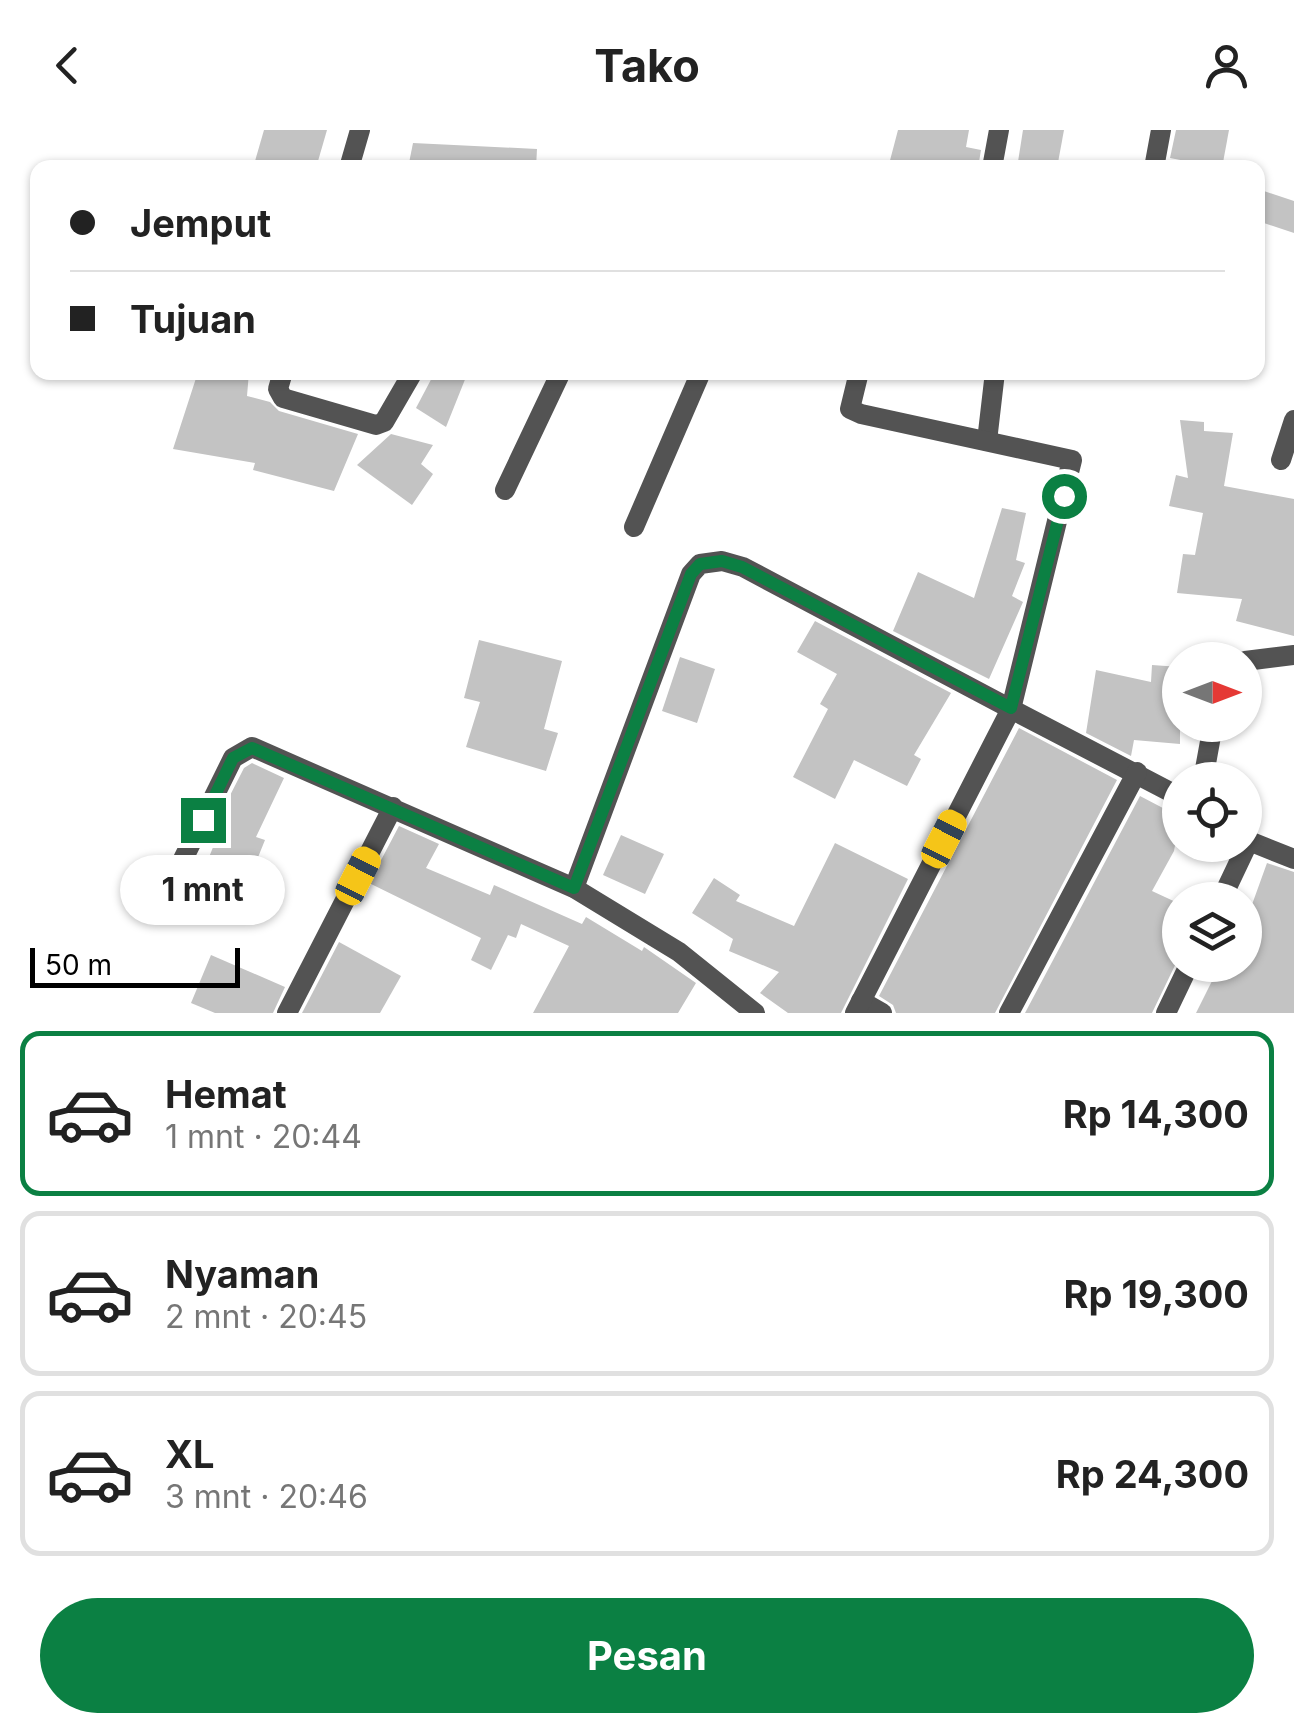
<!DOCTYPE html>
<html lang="id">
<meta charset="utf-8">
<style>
:root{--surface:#fff;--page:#f2f2f2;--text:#222;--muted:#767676;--line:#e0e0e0;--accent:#0b8043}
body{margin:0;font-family:Inter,sans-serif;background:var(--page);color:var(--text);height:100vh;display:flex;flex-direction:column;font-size:38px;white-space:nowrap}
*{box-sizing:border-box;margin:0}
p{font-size:32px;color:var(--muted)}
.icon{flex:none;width:55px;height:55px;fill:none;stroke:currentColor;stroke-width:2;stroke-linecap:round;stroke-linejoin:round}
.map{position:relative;height:883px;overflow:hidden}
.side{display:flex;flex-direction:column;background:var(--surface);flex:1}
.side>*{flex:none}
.guide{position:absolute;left:30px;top:30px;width:1235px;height:220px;border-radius:20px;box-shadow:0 2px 8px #0004;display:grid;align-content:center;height:220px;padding:0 40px;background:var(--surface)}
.needle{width:65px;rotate:90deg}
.buttons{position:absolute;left:1162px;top:512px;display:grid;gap:20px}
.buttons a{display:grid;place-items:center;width:100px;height:100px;border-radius:50%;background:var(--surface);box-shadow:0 2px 8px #0004;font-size:50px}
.scale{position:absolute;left:30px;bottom:25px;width:210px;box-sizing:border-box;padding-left:10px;border:5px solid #000;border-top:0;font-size:28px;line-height:35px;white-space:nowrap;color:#000;-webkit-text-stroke:8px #fff;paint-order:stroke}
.end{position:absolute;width:45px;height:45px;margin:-22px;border:12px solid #0b8043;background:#fff;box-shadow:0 0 0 5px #fff}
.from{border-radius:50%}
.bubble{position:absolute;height:70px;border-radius:35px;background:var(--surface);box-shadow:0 2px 8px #0004;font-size:32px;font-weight:700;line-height:70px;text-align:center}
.car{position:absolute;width:30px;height:60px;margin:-30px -15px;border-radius:12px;box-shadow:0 0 8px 2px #0007;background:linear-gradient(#f5c518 24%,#345 0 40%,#f5c518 0 76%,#345 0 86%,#f5c518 0)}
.guide b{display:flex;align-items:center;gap:35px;height:95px;font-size:38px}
.guide b+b{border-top:2px solid var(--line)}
.guide i{width:25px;height:25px;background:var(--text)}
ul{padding:18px 0 0;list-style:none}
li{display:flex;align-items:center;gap:30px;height:165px;margin:0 20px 15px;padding:0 20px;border:5px solid var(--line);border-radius:20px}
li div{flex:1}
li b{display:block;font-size:38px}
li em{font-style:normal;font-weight:700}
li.active{border-color:var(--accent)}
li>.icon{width:90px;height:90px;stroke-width:1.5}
.button{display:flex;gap:20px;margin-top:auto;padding:20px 40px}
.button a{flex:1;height:115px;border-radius:60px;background:var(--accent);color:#fff;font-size:40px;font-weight:700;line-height:115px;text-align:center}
header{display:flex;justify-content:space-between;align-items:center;height:130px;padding:0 40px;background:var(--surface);font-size:45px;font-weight:700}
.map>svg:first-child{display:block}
.building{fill:#c3c3c3}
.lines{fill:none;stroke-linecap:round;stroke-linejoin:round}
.minor{stroke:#535353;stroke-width:20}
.route{stroke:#0b8043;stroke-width:12}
</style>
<header><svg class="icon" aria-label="back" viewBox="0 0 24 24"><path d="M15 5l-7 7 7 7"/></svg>Tako<svg class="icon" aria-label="person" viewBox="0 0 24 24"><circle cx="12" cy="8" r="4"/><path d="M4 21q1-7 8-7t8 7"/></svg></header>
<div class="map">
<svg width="1294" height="883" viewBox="0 0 1294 883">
<rect width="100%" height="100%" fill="#fff"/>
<!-- building -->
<g class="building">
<polygon points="264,0 327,0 316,38 253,38"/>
<polygon points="898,0 969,0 966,17 981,20 978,38 888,38"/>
<polygon points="1023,0 1064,0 1057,38 1017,38"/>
<polygon points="1176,0 1229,0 1222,38 1170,28"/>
<polygon points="413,13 537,19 536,38 408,38"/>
<polygon points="1258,59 1294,71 1294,103 1258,91"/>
<polygon points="198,242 249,242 247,266 270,272 279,281 358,304 334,361 253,340 255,333 173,319"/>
<polygon points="435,242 468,242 446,297 416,278"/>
<polygon points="1180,290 1204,292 1204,301 1233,303 1224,356 1294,369 1294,506 1236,491 1242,469 1177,463 1183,424 1195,425 1203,383 1169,376 1176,345 1188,348"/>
<polygon points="391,304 433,315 421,334 433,344 412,375 357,335"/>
<polygon points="1002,378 1026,383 1016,430 1025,433 1012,466 1023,472 989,549 893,501 918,442 974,468"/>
<polygon points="815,491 951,563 914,625 921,629 907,656 854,630 835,669 793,647 828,579 820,574 837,544 797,522"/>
<polygon points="479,510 562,531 544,599 558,603 546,641 466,617 480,572 464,568"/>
<polygon points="680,527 715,539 697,593 662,581"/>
<polygon points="1152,535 1180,537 1180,614 1134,610 1131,626 1086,603 1096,540 1151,552"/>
<polygon points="1019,598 1117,650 995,883 896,883 893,875 879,866"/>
<polygon points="252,633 284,648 256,707 265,710 240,772 198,755 225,687 220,685 244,638"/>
<polygon points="1140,666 1180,687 1174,721 1152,761 1180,774 1180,825 1152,883 1025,883"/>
<polygon points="399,696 439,714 426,738 490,765 494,755 582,794 586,787 642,821 644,817 696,853 678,883 533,883 569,816 521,794 516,808 508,805 491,840 471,830 481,808 369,753"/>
<polygon points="621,705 664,724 645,764 603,745"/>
<polygon points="835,713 908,749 841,883 788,883 760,863 779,842 729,821 733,809 692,783 714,748 740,765 736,771 794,796"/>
<polygon points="1267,733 1294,742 1294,883 1196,883 1220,835 1245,835 1245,794"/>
<polygon points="339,812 401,846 380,883 302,883"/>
<polygon points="211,825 285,857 273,883 215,883 191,873"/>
</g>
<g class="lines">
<!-- minor -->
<g class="minor">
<polyline points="349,38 360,0"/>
<polyline points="992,38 999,0"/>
<polyline points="1154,38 1161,0"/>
<polyline points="283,242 278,259 283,268 376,295 384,292 413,242"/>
<polyline points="987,311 995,242"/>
<polyline points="1281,330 1294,290"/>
<polyline points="505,360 561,242"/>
<polyline points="634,397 701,242"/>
<polyline points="1245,531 1294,525"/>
<polyline points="1203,650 1213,595"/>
<polyline points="1249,711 1294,729"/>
<polyline points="574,758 691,444 700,434 722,431 743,437 1011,579 1072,330 861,284 850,279 859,242"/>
<polyline points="1221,770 1249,711 1245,708"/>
<polyline points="157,782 233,628 252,617 574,758 679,822 755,883"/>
<polyline points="861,871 882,883"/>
<polyline points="287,883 393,677"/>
<polyline points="855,883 1011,579 1180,667"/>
<polyline points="1009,883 1137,642"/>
<polyline points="1166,883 1189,835"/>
</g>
</g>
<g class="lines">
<!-- route -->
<polyline class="route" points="203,690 233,628 252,618 574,758 691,444 700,434 722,431 742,437 1011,578 1064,366"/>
</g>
</svg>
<div class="buttons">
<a><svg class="needle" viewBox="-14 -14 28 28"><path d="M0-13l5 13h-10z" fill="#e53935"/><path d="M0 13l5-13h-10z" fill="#767676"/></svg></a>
<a><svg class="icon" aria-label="locate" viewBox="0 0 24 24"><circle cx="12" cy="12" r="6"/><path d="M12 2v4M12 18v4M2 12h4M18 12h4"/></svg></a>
<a><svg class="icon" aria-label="layers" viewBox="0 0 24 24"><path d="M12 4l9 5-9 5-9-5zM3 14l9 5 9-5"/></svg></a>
</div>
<div class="scale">50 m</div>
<i class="end from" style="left:1064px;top:366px"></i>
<i class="end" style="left:203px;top:690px"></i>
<div class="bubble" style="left:120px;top:725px;width:165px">1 mnt</div>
<i class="car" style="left:944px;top:709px;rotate:27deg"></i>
<i class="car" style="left:358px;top:746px;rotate:27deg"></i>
<div class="guide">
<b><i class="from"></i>Jemput</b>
<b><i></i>Tujuan</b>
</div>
</div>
<section class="side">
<ul>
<li class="active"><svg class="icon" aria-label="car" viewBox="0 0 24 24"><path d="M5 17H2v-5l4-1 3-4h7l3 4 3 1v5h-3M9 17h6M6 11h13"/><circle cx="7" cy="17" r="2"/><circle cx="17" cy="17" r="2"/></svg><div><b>Hemat</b><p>1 mnt · 20:44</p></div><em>Rp 14,300</em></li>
<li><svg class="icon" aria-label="car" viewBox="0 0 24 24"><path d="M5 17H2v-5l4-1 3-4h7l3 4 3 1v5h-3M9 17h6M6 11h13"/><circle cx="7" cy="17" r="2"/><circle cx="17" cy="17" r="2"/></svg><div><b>Nyaman</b><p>2 mnt · 20:45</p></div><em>Rp 19,300</em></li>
<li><svg class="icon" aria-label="car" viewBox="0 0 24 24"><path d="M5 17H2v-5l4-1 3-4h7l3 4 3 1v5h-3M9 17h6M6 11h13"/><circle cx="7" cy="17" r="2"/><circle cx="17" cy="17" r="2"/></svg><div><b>XL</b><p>3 mnt · 20:46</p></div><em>Rp 24,300</em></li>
</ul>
<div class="button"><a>Pesan</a></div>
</section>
